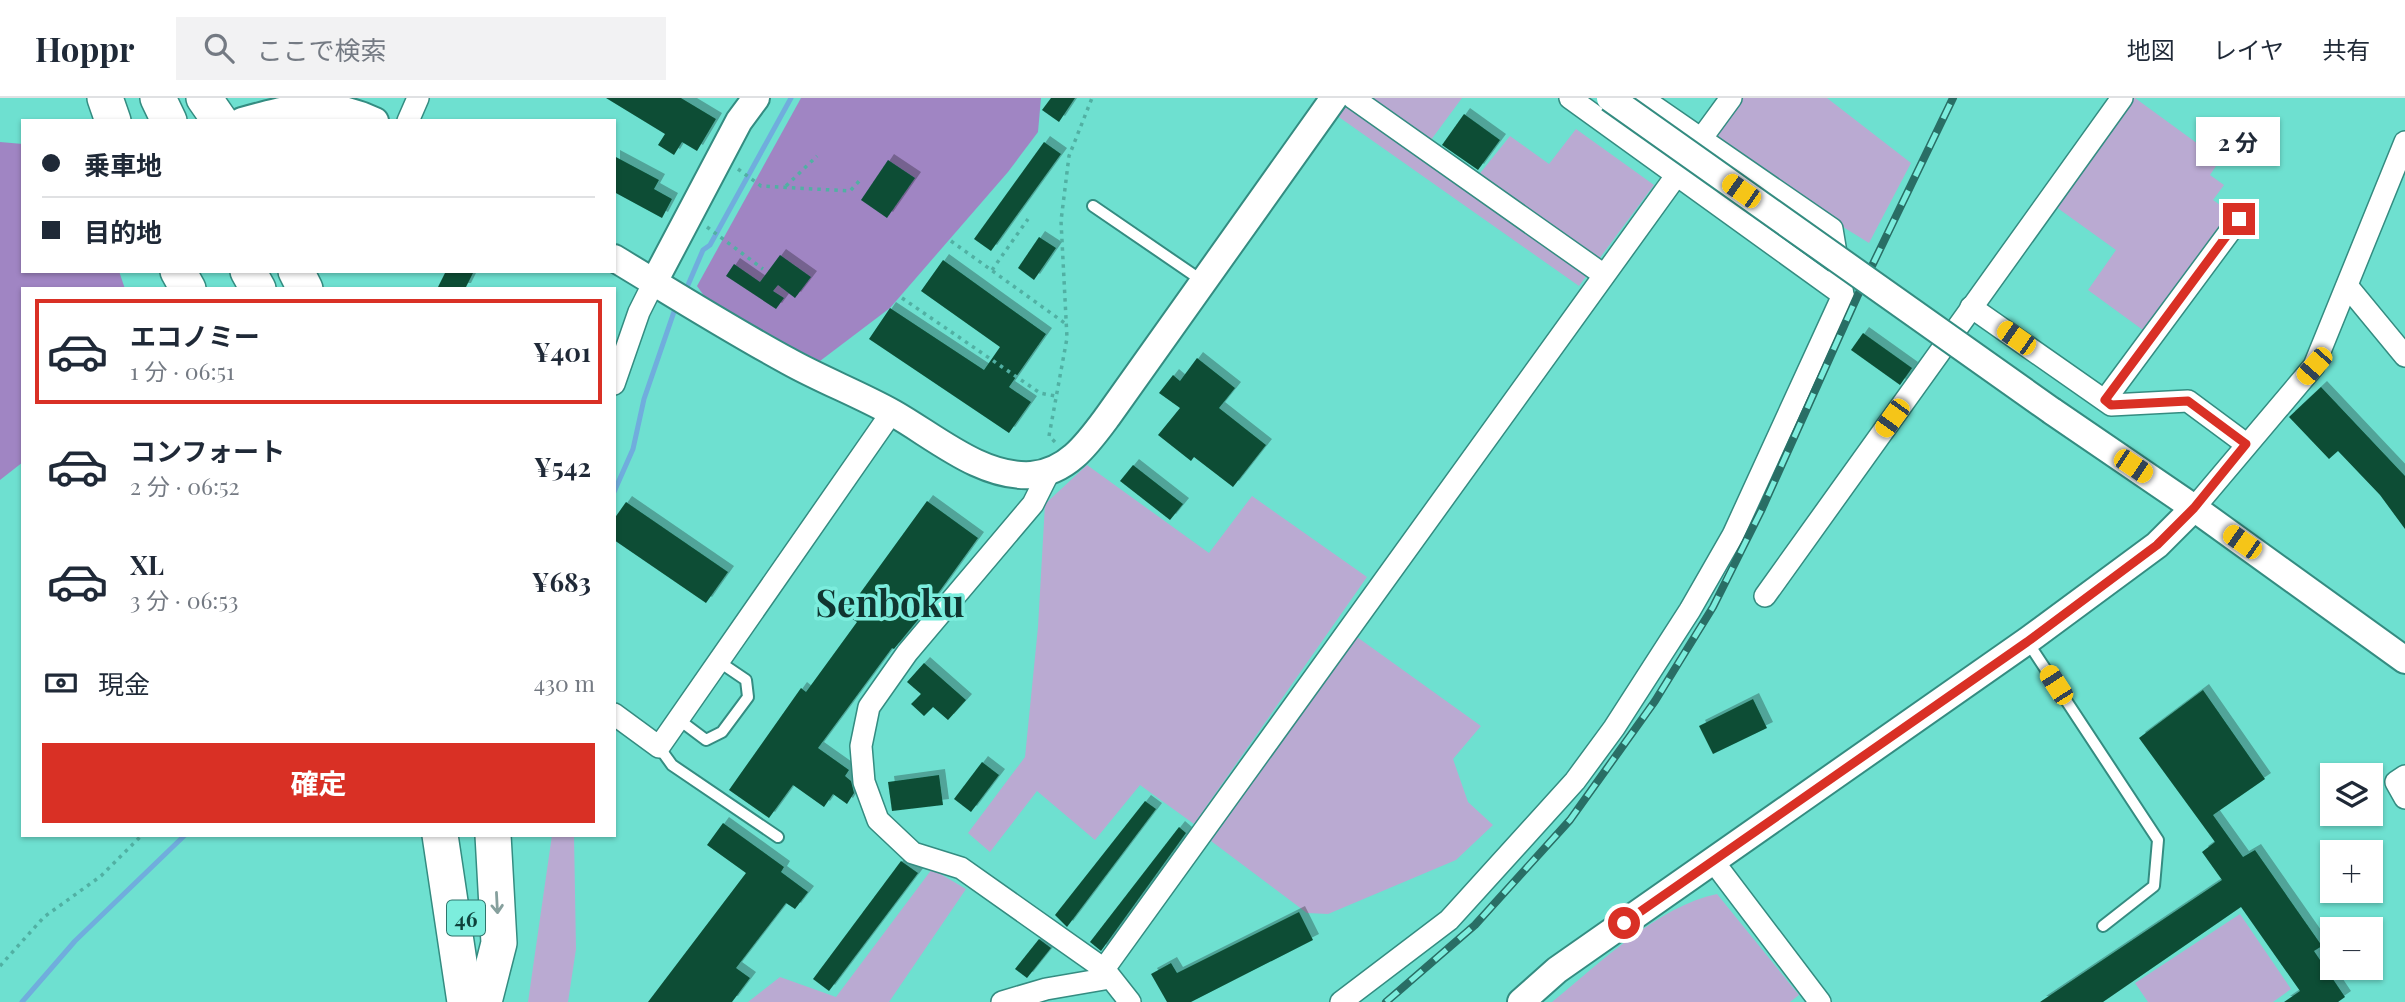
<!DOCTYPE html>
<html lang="ja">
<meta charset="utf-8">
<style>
:root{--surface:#fff;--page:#f2f2f3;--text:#1f2937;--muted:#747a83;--line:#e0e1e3;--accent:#d93025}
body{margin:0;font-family:"Playfair Display","Noto Sans JP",serif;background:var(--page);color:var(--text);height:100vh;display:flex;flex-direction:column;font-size:26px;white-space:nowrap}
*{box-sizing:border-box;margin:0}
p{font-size:23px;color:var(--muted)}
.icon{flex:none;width:38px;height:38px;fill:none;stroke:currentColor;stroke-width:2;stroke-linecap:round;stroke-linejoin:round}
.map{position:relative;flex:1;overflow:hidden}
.details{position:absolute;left:21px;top:189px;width:595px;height:550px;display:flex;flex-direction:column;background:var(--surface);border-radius:0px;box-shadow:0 2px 5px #0004}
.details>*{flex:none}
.top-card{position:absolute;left:21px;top:21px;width:595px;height:154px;border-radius:0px;box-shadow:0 2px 5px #0004;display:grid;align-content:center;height:154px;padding:0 21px;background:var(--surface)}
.controls{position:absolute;left:2320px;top:665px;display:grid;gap:14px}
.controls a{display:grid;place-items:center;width:63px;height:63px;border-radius:0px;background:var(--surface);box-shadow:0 2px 5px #0004;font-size:35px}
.end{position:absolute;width:32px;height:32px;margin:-16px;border:9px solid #d93025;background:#fff;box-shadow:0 0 0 4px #fff}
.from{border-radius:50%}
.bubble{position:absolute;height:49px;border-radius:0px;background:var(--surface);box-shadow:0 2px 5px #0004;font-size:23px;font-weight:700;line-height:49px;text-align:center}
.car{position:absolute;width:21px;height:42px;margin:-21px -10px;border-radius:9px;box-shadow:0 0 5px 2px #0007;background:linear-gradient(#f5c518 24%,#345 0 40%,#f5c518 0 76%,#345 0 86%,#f5c518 0)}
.top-card b{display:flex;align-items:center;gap:24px;height:66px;font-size:26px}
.top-card b+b{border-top:2px solid var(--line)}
.top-card i{width:18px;height:18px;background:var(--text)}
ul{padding:12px 0 0;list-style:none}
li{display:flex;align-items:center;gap:21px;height:105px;margin:0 14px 10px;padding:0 7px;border:4px solid transparent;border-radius:0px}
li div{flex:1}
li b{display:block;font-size:26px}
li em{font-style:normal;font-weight:700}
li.on{border-color:var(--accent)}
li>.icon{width:63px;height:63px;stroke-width:1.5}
.pay{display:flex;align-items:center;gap:18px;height:77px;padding:0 21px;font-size:26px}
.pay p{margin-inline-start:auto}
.button{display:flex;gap:14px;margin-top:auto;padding:14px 21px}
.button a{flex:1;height:80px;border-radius:0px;background:var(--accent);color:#fff;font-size:28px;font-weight:700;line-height:80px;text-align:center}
header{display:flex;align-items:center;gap:42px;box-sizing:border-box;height:98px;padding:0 35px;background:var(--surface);border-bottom:2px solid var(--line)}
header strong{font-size:33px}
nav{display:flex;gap:38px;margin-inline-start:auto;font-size:24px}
.search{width:490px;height:63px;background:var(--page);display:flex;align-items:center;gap:18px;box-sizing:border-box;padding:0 24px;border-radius:0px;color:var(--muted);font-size:26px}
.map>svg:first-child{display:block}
.green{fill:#baaad2}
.forest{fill:#a085c3}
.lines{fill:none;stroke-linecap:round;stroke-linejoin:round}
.stream{stroke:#70addd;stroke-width:5}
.building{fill:#0a4e36;filter:url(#shadow)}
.service-casing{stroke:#348c81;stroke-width:14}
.minor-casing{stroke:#348c81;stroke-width:24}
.tertiary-casing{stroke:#348c81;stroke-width:30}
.trunk-casing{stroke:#348c81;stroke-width:38}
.path{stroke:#51b0a3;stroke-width:3.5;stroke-dasharray:3.5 5;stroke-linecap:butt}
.service{stroke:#fff;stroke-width:10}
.minor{stroke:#fff;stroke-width:21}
.tertiary{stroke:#fff;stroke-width:26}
.trunk{stroke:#fff;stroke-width:35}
.rail-casing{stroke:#296e65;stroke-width:8}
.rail{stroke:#7ceddd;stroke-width:5;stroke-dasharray:16;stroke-linecap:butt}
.tertiary-bridge-casing{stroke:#348c81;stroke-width:30;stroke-linecap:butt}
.tertiary-bridge{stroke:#fff;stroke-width:26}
.oneway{stroke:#86a09d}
.route{stroke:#d93025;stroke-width:9}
.labels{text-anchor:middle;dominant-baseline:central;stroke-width:7;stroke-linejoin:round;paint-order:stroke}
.shield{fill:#7ceddd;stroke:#2f756c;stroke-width:2}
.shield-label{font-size:21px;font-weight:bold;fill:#0e413b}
.town-label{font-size:37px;font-weight:bold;fill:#103530;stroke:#7ceddd}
</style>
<header>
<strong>Hoppr</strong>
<div class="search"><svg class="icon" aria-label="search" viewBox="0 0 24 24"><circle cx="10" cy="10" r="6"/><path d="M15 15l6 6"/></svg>ここで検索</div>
<nav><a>地図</a><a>レイヤ</a><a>共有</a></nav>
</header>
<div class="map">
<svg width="2405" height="904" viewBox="0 0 2405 904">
<defs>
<filter id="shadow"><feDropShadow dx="6" dy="-6" stdDeviation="0" flood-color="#0004"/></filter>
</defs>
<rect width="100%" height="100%" fill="#6ee0d0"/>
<!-- green -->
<g class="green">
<polygon points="1347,0 1462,0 1425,50 1473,84 1510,38 1549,66 1576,31 1654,87 1579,188 1336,17"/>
<polygon points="1738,0 1827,0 1911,65 1869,145 1701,41"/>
<polygon points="2129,0 2135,0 2220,62 2210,77 2224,87 2213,102 2233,116 2147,235 2088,192 2116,152 2052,106"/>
<polygon points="1087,367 1209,455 1252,398 1367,479 1194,726 1140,687 1095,742 1037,693 990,754 968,735 1025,659 1038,529 1045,406"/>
<polygon points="1357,539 1481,628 1453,661 1468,704 1493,727 1456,762 1328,816 1307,815 1211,743"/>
<polygon points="552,737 574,737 576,851 568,904 528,904"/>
<polygon points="932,771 966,791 889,904 748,904 780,879 836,899"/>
<path d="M1717 796 1799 897 1790 904H1552C1599 866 1658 808 1717 796Z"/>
<polygon points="2240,816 2291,891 2273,904 2148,904 2135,885"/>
</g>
<!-- forest -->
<g class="forest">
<polygon points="801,0 1041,0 1038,34 1008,74 890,210 820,263 712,209 697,188"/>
<polygon points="0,44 23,46 23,173 119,173 125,191 23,191 23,364 0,382"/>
</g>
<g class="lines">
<!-- stream -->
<g class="stream">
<polyline points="685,194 703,152 710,147 791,0"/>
<polyline points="614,394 633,351 644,301 676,208"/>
<polyline points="22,904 75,843 185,737"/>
</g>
</g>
<!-- building -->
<g class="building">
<polygon points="606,0 681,0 716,21 697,53 682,44 674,57 658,47 665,36"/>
<polygon points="1051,0 1075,0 1059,24 1042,12"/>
<polygon points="1464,16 1500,42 1478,72 1442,47"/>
<polygon points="1044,44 1061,56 991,153 974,141"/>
<polygon points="614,58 659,82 654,91 672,101 662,120 614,94"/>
<polygon points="888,62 915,80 887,120 861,102"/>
<polygon points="1039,139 1056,150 1034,182 1018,170"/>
<polygon points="780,157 811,179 795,200 778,187 773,193 784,200 776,211 726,178 734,166 760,184"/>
<polygon points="943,162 1046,236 1009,289 1031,304 1009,335 869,241 890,210 984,272 1000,249 921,193"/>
<polygon points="446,173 474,173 465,191 437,191"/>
<polygon points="1863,235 1912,270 1900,287 1851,252"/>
<polygon points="1197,260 1235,290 1219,310 1266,347 1233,389 1194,359 1191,363 1158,337 1180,310 1159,295 1173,277 1180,283"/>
<polygon points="2321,289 2405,378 2405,431 2380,397 2338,353 2329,361 2289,319"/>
<polygon points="1133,367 1183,406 1170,422 1120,383"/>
<polygon points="927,403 978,440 926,512 894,551 892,550 818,650 849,672 845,678 851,683 854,695 847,706 833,696 824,709 793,687 769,720 729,692 801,590 806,594 857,524 845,516"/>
<polygon points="626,404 728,474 706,505 614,442 614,421"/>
<polygon points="924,565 966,602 948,622 933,609 924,618 911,606 921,596 907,584"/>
<polygon points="2203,592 2265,681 2213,717 2243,759 2255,752 2322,848 2314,853 2345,899 2338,904 2284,904 2300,893 2241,809 2103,904 2040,904 2222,782 2202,754 2215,744 2139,640"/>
<polygon points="1753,601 1767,630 1713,656 1699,628"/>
<polygon points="982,664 999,677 971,714 954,701"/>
<polygon points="939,677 943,707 892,713 888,684"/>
<polygon points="1145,703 1156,711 1067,829 1055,817"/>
<polygon points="723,725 784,769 781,774 808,794 795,811 786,805 736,870 750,880 732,904 648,904 746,775 707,747"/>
<polygon points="1179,729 1186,735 1101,853 1090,844"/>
<polygon points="901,763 918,775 829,893 813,881"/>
<polygon points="1299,814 1313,842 1191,904 1167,904 1151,876 1171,865 1177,875"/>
<polygon points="1039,841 1051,850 1027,880 1015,871"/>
</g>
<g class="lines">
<!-- service casing -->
<g class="service-casing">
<g id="service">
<polyline points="1093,108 1204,184"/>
<polyline points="2027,543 2158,742 2154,788 2103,828"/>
<polyline points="678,621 706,642 722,634 748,599 746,582 718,563"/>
<polyline points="659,649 672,667 778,739"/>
</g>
</g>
<!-- minor casing -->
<g class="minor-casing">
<g id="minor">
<polyline points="1353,0 1604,177"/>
<polyline points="1570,0 1843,197"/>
<polyline points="408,23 418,0"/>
<polyline points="1701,41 1731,0"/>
<polyline points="2348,189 2405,258"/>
<polyline points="1971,209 2111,307 2188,303 2246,346"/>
<polyline points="614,286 639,214 654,184"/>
<polyline points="2105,302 2239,121"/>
<polyline points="1049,374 1033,406 907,555 869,609 861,648 864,684 878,722 913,755 961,770 1104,871 1130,904"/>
<polyline points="2194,410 2314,268 2405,44"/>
<polyline points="1765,498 2122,0"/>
<polyline points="614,616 659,649 892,314"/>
<polyline points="2405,678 2396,684 2405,700"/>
<polyline points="1713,763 1820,904"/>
<polyline points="1104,871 1676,78"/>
<polyline points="1002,904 1046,891 1110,880"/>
<polyline points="1341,904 1449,822 1575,683 1614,630 1690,512 1733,437 1843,197 1832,131 1642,0"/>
</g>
</g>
<!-- tertiary casing -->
<g class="tertiary-casing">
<g id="tertiary">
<path d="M242 23C292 9 326 0 375 23"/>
<path d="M614 160C672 195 729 231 788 263 822 282 859 296 893 315 934 338 981 380 1031 377 1068 374 1088 345 1108 318L1334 0"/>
<polyline points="654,184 739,23 756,0"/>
<polyline points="2052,313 2194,410 2405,562"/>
<polyline points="1521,904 1557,872 2027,543 2157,447 2194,410"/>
</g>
</g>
<!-- trunk casing -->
<g class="trunk-casing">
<g id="trunk">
<polyline points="105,0 113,23"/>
<polyline points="158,0 169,23"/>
<polyline points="204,0 220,23"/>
<polyline points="178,173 188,191"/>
<polyline points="248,173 258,191"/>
<polyline points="296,173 305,191"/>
<polyline points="440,737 465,904"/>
<polyline points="484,904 499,845 493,737"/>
</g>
</g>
<!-- path -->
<g class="path">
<polyline points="738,71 761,88 850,93 862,80"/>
<polyline points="786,88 817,58"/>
<polyline points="707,129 763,171"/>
<polyline points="951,143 1066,226"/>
<polyline points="992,172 1028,121"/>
<polyline points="902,200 1040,295 1055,298"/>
<polyline points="1055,344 1049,338 1067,240 1061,123 1069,58 1092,0"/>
<polyline points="0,868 44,819 101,778 142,737"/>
</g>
<!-- service -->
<use href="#service" class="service"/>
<!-- minor -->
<use href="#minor" class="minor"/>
<!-- tertiary -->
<use href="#tertiary" class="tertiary"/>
<!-- trunk -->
<use href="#trunk" class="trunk"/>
<!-- rail casing -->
<g class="rail-casing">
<polyline id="rail" points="1386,904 1475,827 1570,722 1655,603 1713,509 1761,413 1857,199 1953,0"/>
</g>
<!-- rail -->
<use href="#rail" class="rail"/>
<!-- tertiary-bridge casing -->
<g class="tertiary-bridge-casing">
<polyline id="tertiary-bridge" points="1610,0 2052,313"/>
</g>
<!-- tertiary-bridge -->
<use href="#tertiary-bridge" class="tertiary-bridge"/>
</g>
<!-- one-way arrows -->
<defs><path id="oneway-shaft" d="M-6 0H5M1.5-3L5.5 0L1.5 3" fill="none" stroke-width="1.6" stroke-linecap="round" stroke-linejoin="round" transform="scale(1.75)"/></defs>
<use class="oneway" href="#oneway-shaft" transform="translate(497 805) rotate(87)"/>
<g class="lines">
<!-- route -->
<polyline class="route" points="1624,825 2027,544 2157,447 2194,410 2246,346 2188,303 2111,307 2105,302 2239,121"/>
</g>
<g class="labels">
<!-- shield labels -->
<rect class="shield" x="447" y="802.5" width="38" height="35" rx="5"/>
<g class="shield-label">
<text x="466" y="820">46</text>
</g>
<!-- town labels -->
<g class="town-label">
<text x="890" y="503">Senboku</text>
</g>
</g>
</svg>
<div class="controls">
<a><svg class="icon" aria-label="layers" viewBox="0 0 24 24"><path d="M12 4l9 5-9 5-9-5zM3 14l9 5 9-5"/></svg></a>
<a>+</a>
<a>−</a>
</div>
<i class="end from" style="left:1624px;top:825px"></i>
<i class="end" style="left:2239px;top:121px"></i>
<div class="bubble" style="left:2196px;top:19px;width:84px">2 分</div>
<i class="car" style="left:1741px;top:93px;rotate:305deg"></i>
<i class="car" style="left:2016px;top:240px;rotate:305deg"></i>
<i class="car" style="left:2314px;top:268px;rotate:221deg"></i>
<i class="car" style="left:1892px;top:320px;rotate:216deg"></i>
<i class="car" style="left:2133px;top:368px;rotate:124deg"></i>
<i class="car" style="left:2242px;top:444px;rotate:305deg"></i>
<i class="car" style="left:2056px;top:587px;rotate:327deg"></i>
<div class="top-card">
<b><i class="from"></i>乗車地</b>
<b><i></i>目的地</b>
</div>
<section class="details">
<ul>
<li class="on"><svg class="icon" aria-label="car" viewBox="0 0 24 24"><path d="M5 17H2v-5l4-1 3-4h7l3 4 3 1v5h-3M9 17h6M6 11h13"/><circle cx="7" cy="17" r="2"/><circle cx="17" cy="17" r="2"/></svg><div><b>エコノミー</b><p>1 分 · 06:51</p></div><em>¥401</em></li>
<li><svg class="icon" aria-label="car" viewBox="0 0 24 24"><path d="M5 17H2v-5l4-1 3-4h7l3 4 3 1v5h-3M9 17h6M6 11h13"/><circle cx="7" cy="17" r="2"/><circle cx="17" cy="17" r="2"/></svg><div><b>コンフォート</b><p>2 分 · 06:52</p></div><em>¥542</em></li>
<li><svg class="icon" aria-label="car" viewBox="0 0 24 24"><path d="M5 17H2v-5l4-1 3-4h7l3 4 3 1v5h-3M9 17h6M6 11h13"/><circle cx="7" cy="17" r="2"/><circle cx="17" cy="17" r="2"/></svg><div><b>XL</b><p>3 分 · 06:53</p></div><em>¥683</em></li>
</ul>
<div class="pay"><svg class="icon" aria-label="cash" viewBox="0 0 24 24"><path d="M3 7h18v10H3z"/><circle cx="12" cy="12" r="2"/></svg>現金<p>430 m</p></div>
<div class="button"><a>確定</a></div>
</section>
</div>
